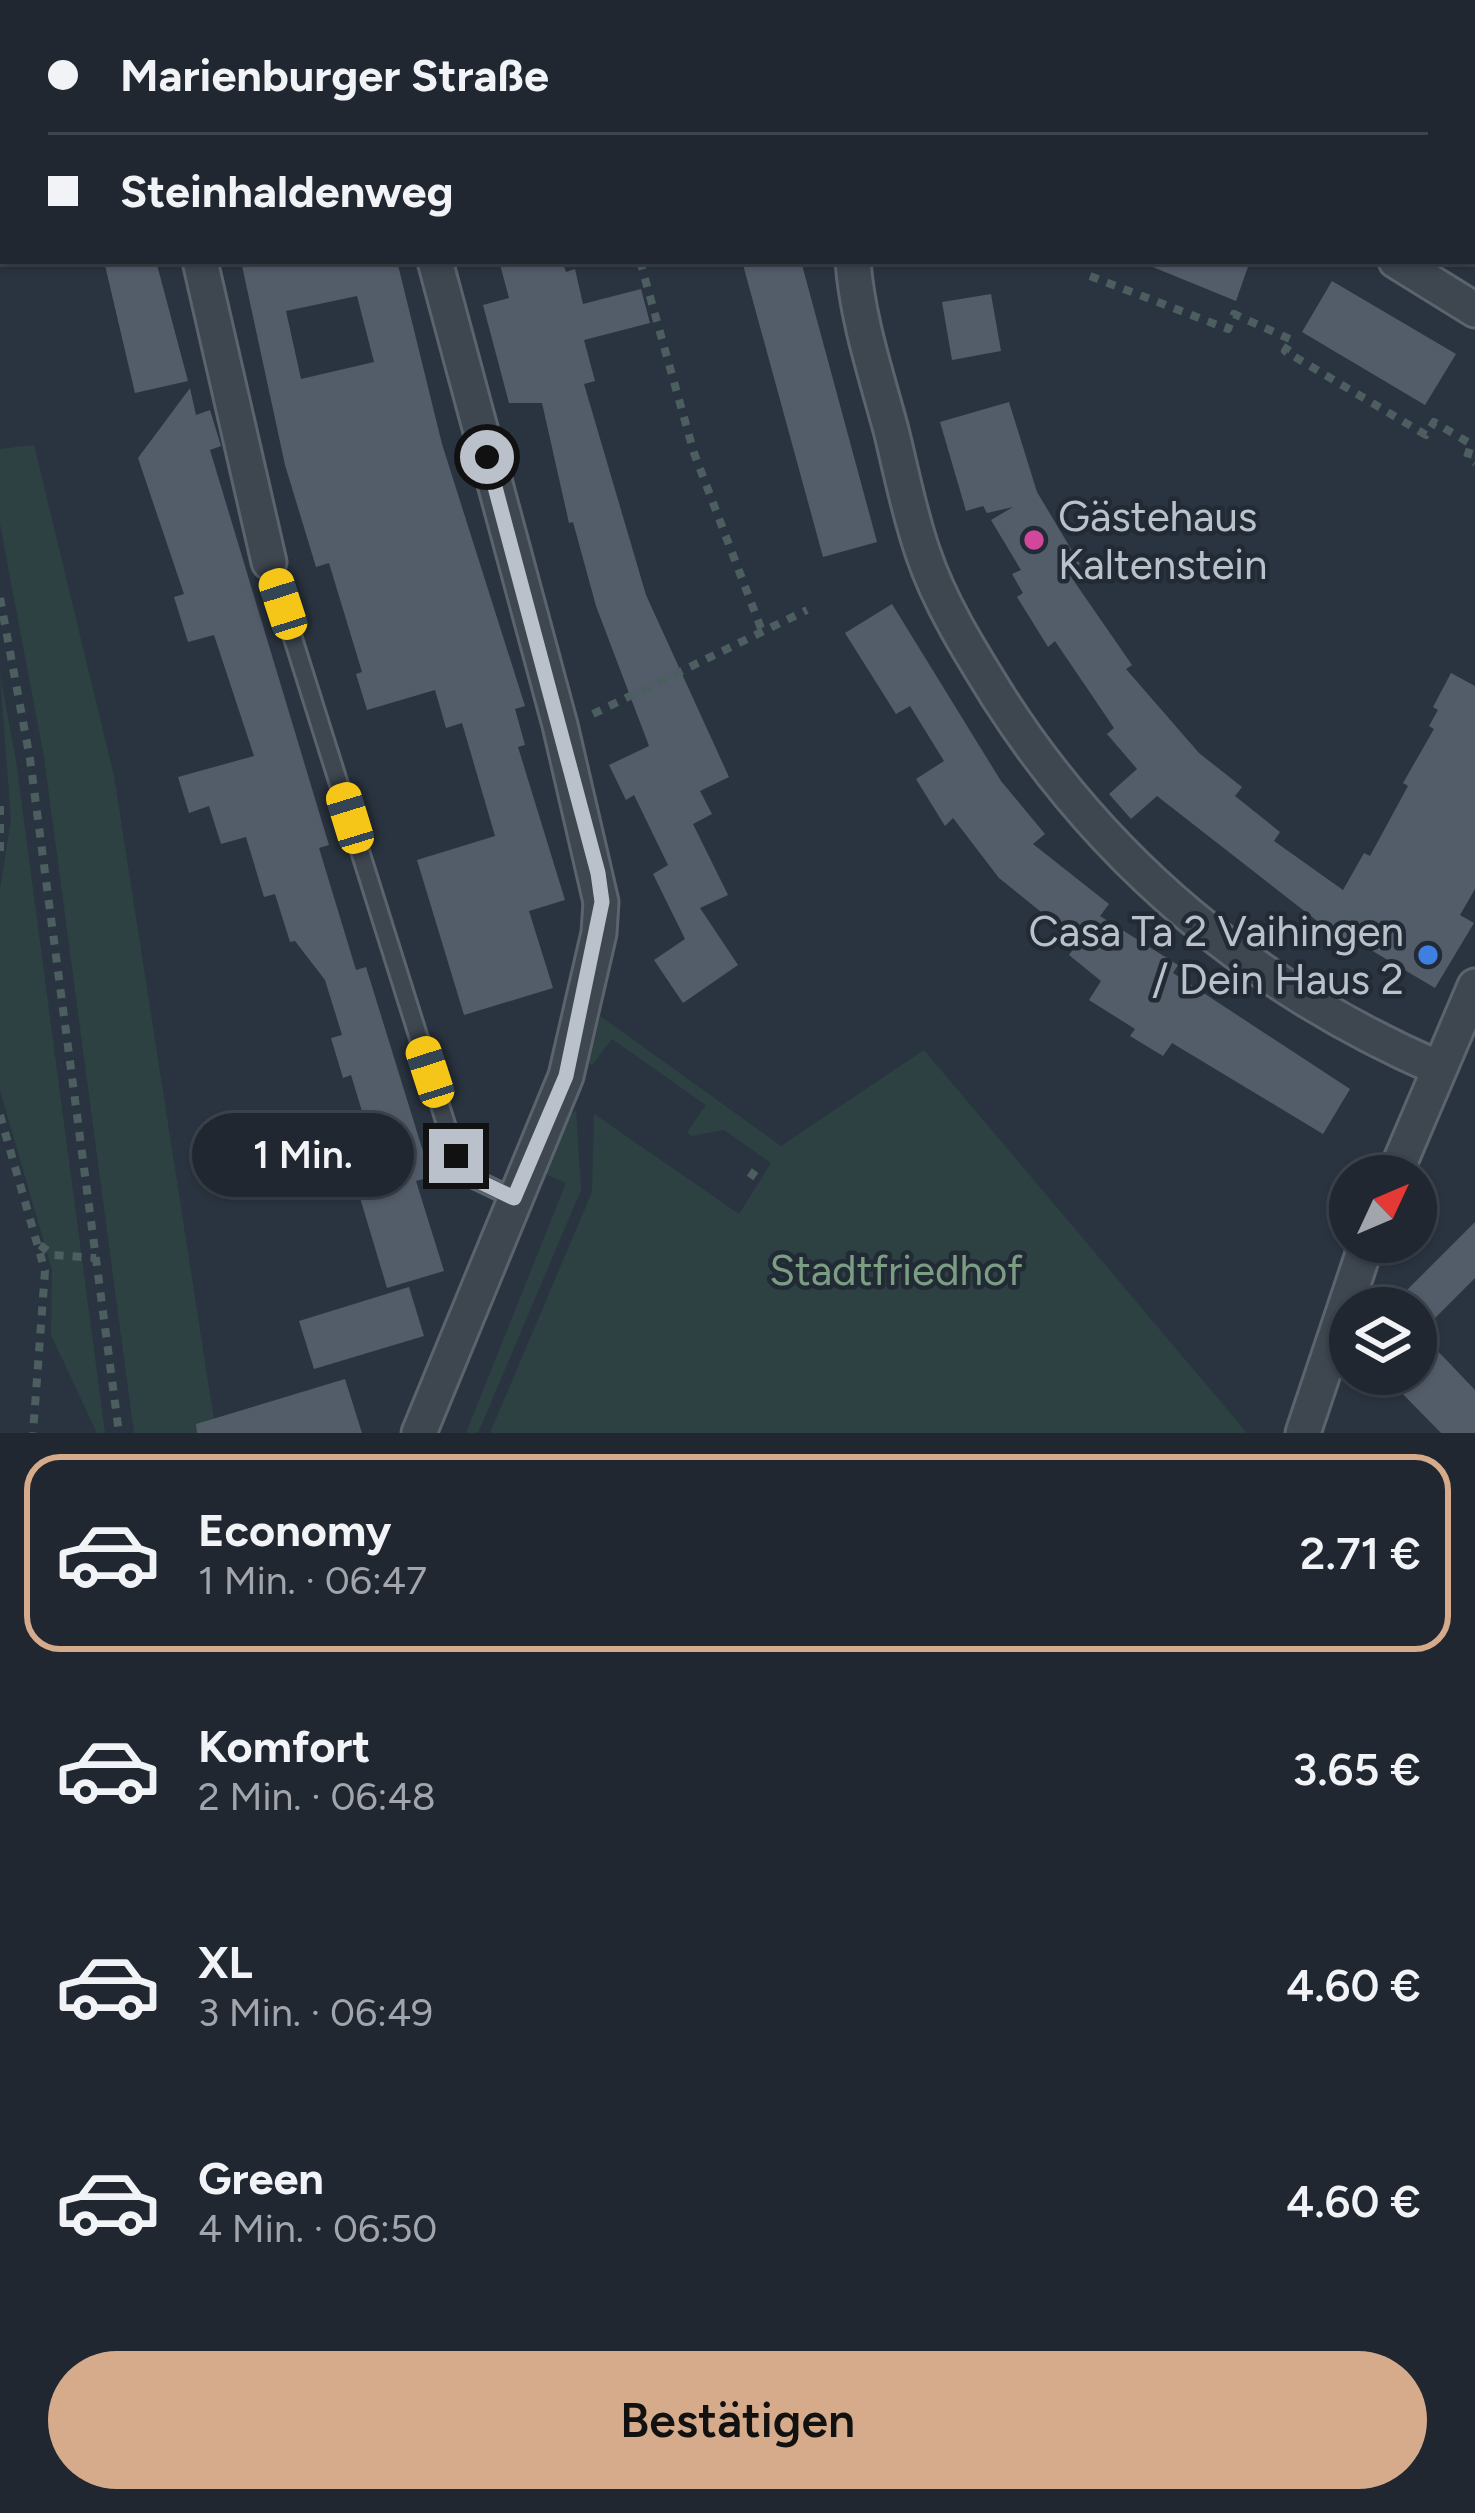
<!DOCTYPE html>
<html lang="de">
<meta charset="utf-8">
<style>
:root{--surface:#202730;--page:#2d333c;--text:#f1f3f6;--muted:#a2a5ab;--line:#3d444c;--accent:#d6ab8b}
body{margin:0;font-family:Figtree,sans-serif;background:var(--page);color:var(--text);height:100vh;display:flex;flex-direction:column;font-size:45px;white-space:nowrap}
*{box-sizing:border-box;margin:0}
p{font-size:39px;color:var(--muted)}
.icon{flex:none;width:66px;height:66px;fill:none;stroke:currentColor;stroke-width:2;stroke-linecap:round;stroke-linejoin:round}
.map{position:relative;height:1433px;overflow:hidden}
.panel{display:flex;flex-direction:column;background:var(--surface);flex:1}
.panel>*{flex:none}
.top-card{position:absolute;left:0px;top:0px;width:1476px;height:264px;box-shadow:0 3px 9px #0004,0 0 0 3px var(--line);display:grid;align-content:center;height:264px;padding:0 48px;background:var(--surface)}
.needle{width:78px;rotate:46deg}
.fabs{position:absolute;left:1329px;top:1155px;display:grid;gap:24px}
.fabs a{display:grid;place-items:center;width:108px;height:108px;border-radius:50%;background:var(--surface);box-shadow:0 3px 9px #0004,0 0 0 3px var(--line);font-size:60px}
.end{position:absolute;width:54px;height:54px;margin:-27px;border:15px solid #bac1ca;background:#111;box-shadow:0 0 0 6px #111}
.from{border-radius:50%}
.bubble{position:absolute;height:84px;border-radius:42px;background:var(--surface);box-shadow:0 3px 9px #0004,0 0 0 3px var(--line);font-size:39px;font-weight:600;line-height:84px;text-align:center}
.car{position:absolute;width:36px;height:72px;margin:-36px -18px;border-radius:15px;box-shadow:0 0 9px 3px #0007;background:linear-gradient(#f5c518 24%,#345 0 40%,#f5c518 0 76%,#345 0 86%,#f5c518 0)}
.top-card b{display:flex;align-items:center;gap:42px;height:114px;font-size:45px}
.top-card b+b{border-top:3px solid var(--line)}
.top-card i{width:30px;height:30px;background:var(--text)}
ul{padding:21px 0 0;list-style:none}
li{display:flex;align-items:center;gap:36px;height:198px;margin:0 24px 18px;padding:0 24px;border:6px solid transparent;border-radius:36px}
li div{flex:1}
li b{display:block;font-size:45px}
li em{font-style:normal;font-weight:600}
li.on{border-color:var(--accent)}
li>.icon{width:108px;height:108px;stroke-width:1.5}
.cta{display:flex;gap:24px;margin-top:auto;padding:24px 48px}
.cta a{flex:1;height:138px;border-radius:72px;background:var(--accent);color:#111;font-size:48px;font-weight:600;line-height:138px;text-align:center}
.map>svg:first-child{display:block}
.green{fill:#2d4142}
.building{fill:#535d6a;fill-rule:evenodd}
.lines{fill:none;stroke-linecap:round;stroke-linejoin:round}
.service-casing{stroke:#5b646d;stroke-width:22}
.minor-casing{stroke:#5b646d;stroke-width:39}
.path{stroke:#4c5e60;stroke-width:8;stroke-dasharray:9 9;stroke-linecap:butt}
.service{stroke:#3e4650;stroke-width:16}
.minor{stroke:#3e4650;stroke-width:33}
.route{stroke:#bac1ca;stroke-width:15}
.hotel-dot{fill:#d1479c;stroke:#222b35;stroke-width:4.5}
.shop-dot{fill:#3f7fe0;stroke:#222b35;stroke-width:4.5}
.labels{text-anchor:middle;dominant-baseline:central;stroke-width:9;stroke-linejoin:round;paint-order:stroke}
.poi-label{font-size:42px;fill:#bac1ca;stroke:#222b35;text-anchor:start}
.park-label{font-size:42px;fill:#7b9e83;stroke:#222b35}
</style>
<div class="map">
<svg width="1475" height="1433" viewBox="0 0 1475 1433">
<rect width="100%" height="100%" fill="#2a3440"/>
<!-- green -->
<g class="green">
<polygon points="34,445 114,776 216,1433 134,1433 44,757 0,524 0,449"/>
<polygon points="0,674 16,761 105,1433 97,1433 51,1335 52,1270 0,1090 0,890 11,820"/>
<polygon points="600,1016 781,1146 924,1050 1247,1433 490,1433 592,1192 594,1114 739,1214 771,1163 724,1130 691,1136 687,1132 706,1105 612,1039 592,1065 589,1063"/>
<polygon points="576,1110 581,1190 478,1433 466,1433 566,1183 541,1172 563,1122"/>
</g>
<!-- building -->
<g class="building">
<polygon points="104,261 156,261 188,381 135,393"/>
<path d="M241 261H397L442 444 525 706 515 709 525 745 518 747 565 900 529 911 553 988 464 1015 417 860 495 836 462 723 446 728 435 690 367 710 356 674 362 672 329 563 316 567 285 465ZM357 296 374 362 301 379 286 311Z"/>
<polygon points="499,261 562,261 566,272 575,269 583,304 641,289 650,323 584,340 595,381 584,384 646,595 729,777 700,791 712,814 693,824 728,895 700,908 738,965 683,1003 654,960 685,939 653,874 668,865 634,795 626,800 609,765 649,746 596,606 573,522 569,523 542,403 509,403 483,305 509,298"/>
<polygon points="742,261 801,261 877,542 823,557"/>
<polygon points="1138,261 1250,261 1236,301"/>
<polygon points="1332,281 1456,354 1425,405 1302,332"/>
<polygon points="991,294 1001,351 952,360 942,302"/>
<polygon points="190,388 196,415 210,410 221,446 210,450 329,845 319,848 356,970 366,967 431,1177 416,1181 444,1271 387,1288 349,1161 375,1154 351,1075 343,1078 331,1038 342,1035 325,980 295,941 290,942 275,894 264,897 246,837 221,844 209,806 189,813 178,777 254,756 214,635 188,642 174,597 184,594 138,458"/>
<polygon points="1009,402 1037,492 1080,564 1067,571 1132,665 1126,669 1199,753 1242,787 1235,796 1280,832 1274,841 1343,890 1364,853 1370,856 1408,786 1403,783 1434,729 1429,726 1438,710 1433,707 1451,673 1475,686 1475,889 1460,915 1474,923 1435,988 1359,943 1356,948 1339,938 1157,796 1131,819 1109,794 1137,769 1107,734 1114,728 1055,641 1048,647 1017,597 1023,593 1012,574 1021,570 991,520 1013,507 987,513 983,506 966,511 940,422"/>
<polygon points="892,604 1001,781 1045,834 1033,844 1109,904 1100,916 1178,965 1173,973 1350,1089 1323,1134 1172,1043 1163,1056 1130,1036 1135,1029 1089,1000 1101,981 1069,955 1074,948 1057,934 1061,928 999,878 953,818 945,826 916,779 944,761 910,706 896,714 845,633"/>
<polygon points="1475,1222 1475,1278 1416,1337 1416,1308 1389,1308"/>
<polygon points="409,1287 424,1336 314,1369 299,1321"/>
<polygon points="1433,1346 1475,1390 1475,1433 1441,1433 1394,1385 1405,1374 1416,1374 1416,1363"/>
<polygon points="345,1379 362,1433 197,1433 196,1424"/>
</g>
<g class="lines">
<!-- service casing -->
<g class="service-casing">
<polyline id="service" points="269,562 456,1156 470,1177 514,1198"/>
</g>
<!-- minor casing -->
<g class="minor-casing">
<g id="minor">
<polyline points="150,0 150,3"/>
<polyline points="710,0 735,3"/>
<polyline points="414,3 466,0"/>
<polyline points="200,261 269,562"/>
<path d="M853 261C857 318 876 374 891 430 901 470 909 513 923 553 940 604 971 653 999 698 1106 865 1256 989 1438 1068"/>
<polyline points="1396,261 1475,310"/>
<polyline points="1394,1176 1475,986"/>
<polyline points="419,1433 566,1076 599,933 601,902 560,725 435,261"/>
<polyline points="1303,1433 1367,1242"/>
</g>
</g>
<!-- path -->
<g class="path">
<polyline points="640,261 694,453 762,631"/>
<polyline points="1090,276 1228,329 1234,314 1292,340 1285,351 1426,435 1434,422 1471,444 1467,458 1475,463"/>
<polyline points="0,598 30,759 119,1433"/>
<polyline points="593,714 807,610"/>
<polyline points="0,806 0,854"/>
<polyline points="0,1115 45,1271 33,1433"/>
<polyline points="750,1178 757,1168"/>
<polyline points="40,1245 53,1255 96,1258"/>
</g>
<!-- service -->
<use href="#service" class="service"/>
<!-- minor -->
<use href="#minor" class="minor"/>
</g>
<g class="lines">
<!-- route -->
<polyline class="route" points="456,1156 470,1177 514,1198 566,1076 602,902 598,873 487,457"/>
</g>
<!-- markers -->
<circle class="hotel-dot" cx="1034" cy="540" r="12"/>
<circle class="shop-dot" cx="1428" cy="955" r="12"/>
<g class="labels">
<!-- poi labels -->
<g class="poi-label">
<text x="1058" y="516">Gästehaus<tspan x="1058" dy="48">Kaltenstein</tspan></text>
<text x="1404" y="931" text-anchor="end">Casa Ta 2 Vaihingen<tspan x="1404" dy="48">/ Dein Haus 2</tspan></text>
</g>
<!-- park labels -->
<g class="park-label">
<text x="896" y="1270">Stadtfriedhof</text>
</g>
</g>
</svg>
<div class="fabs">
<a><svg class="needle" viewBox="-14 -14 28 28"><path d="M0-13l5 13h-10z" fill="#e53935"/><path d="M0 13l5-13h-10z" fill="#a2a5ab"/></svg></a>
<a><svg class="icon" aria-label="layers" viewBox="0 0 24 24"><path d="M12 4l9 5-9 5-9-5zM3 14l9 5 9-5"/></svg></a>
</div>
<i class="end from" style="left:487px;top:457px"></i>
<i class="end" style="left:456px;top:1156px"></i>
<div class="bubble" style="left:192px;top:1113px;width:222px">1 Min.</div>
<i class="car" style="left:283px;top:604px;rotate:342deg"></i>
<i class="car" style="left:350px;top:818px;rotate:343deg"></i>
<i class="car" style="left:430px;top:1072px;rotate:342deg"></i>
<div class="top-card">
<b><i class="from"></i>Marienburger Straße</b>
<b><i></i>Steinhaldenweg</b>
</div>
</div>
<section class="panel">
<ul>
<li class="on"><svg class="icon" aria-label="car" viewBox="0 0 24 24"><path d="M5 17H2v-5l4-1 3-4h7l3 4 3 1v5h-3M9 17h6M6 11h13"/><circle cx="7" cy="17" r="2"/><circle cx="17" cy="17" r="2"/></svg><div><b>Economy</b><p>1 Min. · 06:47</p></div><em>2.71 €</em></li>
<li><svg class="icon" aria-label="car" viewBox="0 0 24 24"><path d="M5 17H2v-5l4-1 3-4h7l3 4 3 1v5h-3M9 17h6M6 11h13"/><circle cx="7" cy="17" r="2"/><circle cx="17" cy="17" r="2"/></svg><div><b>Komfort</b><p>2 Min. · 06:48</p></div><em>3.65 €</em></li>
<li><svg class="icon" aria-label="car" viewBox="0 0 24 24"><path d="M5 17H2v-5l4-1 3-4h7l3 4 3 1v5h-3M9 17h6M6 11h13"/><circle cx="7" cy="17" r="2"/><circle cx="17" cy="17" r="2"/></svg><div><b>XL</b><p>3 Min. · 06:49</p></div><em>4.60 €</em></li>
<li><svg class="icon" aria-label="car" viewBox="0 0 24 24"><path d="M5 17H2v-5l4-1 3-4h7l3 4 3 1v5h-3M9 17h6M6 11h13"/><circle cx="7" cy="17" r="2"/><circle cx="17" cy="17" r="2"/></svg><div><b>Green</b><p>4 Min. · 06:50</p></div><em>4.60 €</em></li>
</ul>
<div class="cta"><a>Bestätigen</a></div>
</section>
